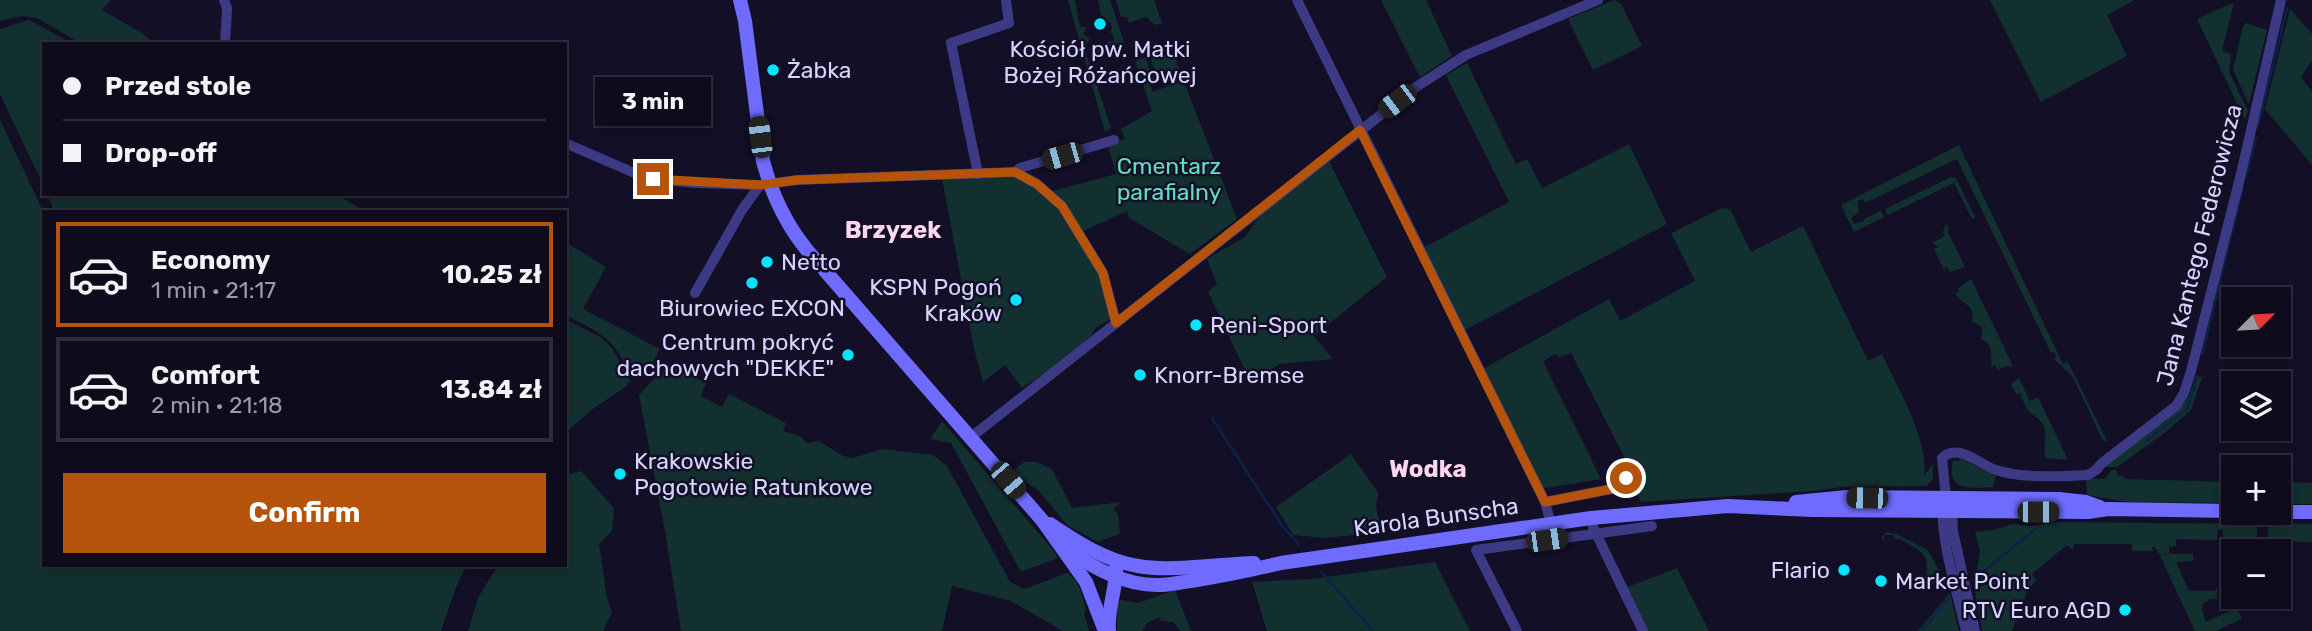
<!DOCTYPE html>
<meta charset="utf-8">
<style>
:root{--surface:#0e0b1c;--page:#1c1929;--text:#f1f3f6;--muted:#9b9ba3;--line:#2e2b3b;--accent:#b45309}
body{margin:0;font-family:Rubik,sans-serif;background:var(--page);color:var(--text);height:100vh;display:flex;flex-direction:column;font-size:26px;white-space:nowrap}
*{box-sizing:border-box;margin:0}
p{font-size:23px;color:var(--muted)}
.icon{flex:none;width:38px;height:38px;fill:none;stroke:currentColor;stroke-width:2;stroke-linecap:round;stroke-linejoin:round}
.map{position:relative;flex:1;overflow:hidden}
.sheet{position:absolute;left:42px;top:210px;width:525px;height:357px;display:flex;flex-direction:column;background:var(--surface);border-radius:0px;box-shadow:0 4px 10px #0003,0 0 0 2px var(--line)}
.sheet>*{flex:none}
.guide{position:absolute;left:42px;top:42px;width:525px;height:154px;border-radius:0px;box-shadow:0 4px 10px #0003,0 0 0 2px var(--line);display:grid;align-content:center;height:154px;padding:0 21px;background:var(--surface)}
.needle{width:46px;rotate:66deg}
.controls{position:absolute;left:2221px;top:287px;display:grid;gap:14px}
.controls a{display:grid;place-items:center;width:70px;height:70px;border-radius:0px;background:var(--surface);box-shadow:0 4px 10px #0003,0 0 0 2px var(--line);font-size:35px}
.end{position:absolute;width:32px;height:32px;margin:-16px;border:9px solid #b45309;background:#fff;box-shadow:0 0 0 4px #fff}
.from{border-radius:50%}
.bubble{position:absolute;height:49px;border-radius:0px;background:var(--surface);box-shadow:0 4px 10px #0003,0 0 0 2px var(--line);font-size:23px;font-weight:700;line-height:49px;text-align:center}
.car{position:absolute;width:21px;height:42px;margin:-21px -10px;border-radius:9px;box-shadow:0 0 5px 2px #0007;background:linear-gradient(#222 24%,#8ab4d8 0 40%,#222 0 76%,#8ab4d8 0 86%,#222 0)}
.guide b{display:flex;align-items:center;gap:24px;height:66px;font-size:26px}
.guide b+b{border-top:2px solid var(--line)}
.guide i{width:18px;height:18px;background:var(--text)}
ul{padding:12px 0 0;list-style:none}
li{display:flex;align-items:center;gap:21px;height:105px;margin:0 14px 10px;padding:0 7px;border:4px solid var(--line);border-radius:0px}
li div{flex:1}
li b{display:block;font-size:26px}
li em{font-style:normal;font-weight:700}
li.active{border-color:var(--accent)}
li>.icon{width:63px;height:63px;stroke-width:1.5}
.primary-button{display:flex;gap:14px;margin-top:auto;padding:14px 21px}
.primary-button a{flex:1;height:80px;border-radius:0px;background:var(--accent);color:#fff;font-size:28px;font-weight:700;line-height:80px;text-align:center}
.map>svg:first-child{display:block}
.green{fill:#12302f}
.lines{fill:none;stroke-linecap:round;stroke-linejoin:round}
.stream{stroke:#0c2248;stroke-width:2.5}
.street{stroke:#3d3a85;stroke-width:10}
.secondary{stroke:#6f6bff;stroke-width:14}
.route{stroke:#b45309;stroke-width:9}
.poi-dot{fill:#00e5ff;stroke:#130f26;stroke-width:2.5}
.labels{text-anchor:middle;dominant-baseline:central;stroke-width:5;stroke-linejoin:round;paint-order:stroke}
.poi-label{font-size:23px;fill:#d9d4ff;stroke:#130f26;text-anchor:start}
.park-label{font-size:23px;fill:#5fe0c0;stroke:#130f26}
.street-label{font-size:23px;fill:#d9d4ff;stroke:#130f26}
.neighbourhood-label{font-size:24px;font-weight:bold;fill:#ffd6f0;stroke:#130f26}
</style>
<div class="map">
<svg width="2312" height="631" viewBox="0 0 2312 631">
<rect width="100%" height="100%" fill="#130f26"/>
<!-- green -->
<g class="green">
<polygon points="0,0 111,0 102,10 142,33 155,44 82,44 37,18 22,16 0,21"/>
<polygon points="1068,0 1075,0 1080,27 1086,27 1084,35 1090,39 1084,47 1111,128 1105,132"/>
<polygon points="1098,0 1110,0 1124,42 1118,44 1114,50 1095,56 1093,50 1105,46 1107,42 1113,41 1115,42 1112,33 1109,33 1112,29 1111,23 1107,21 1102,21"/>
<polygon points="1116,0 1154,0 1162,23 1155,25 1146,17 1129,23 1127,17 1121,17"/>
<polygon points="1381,0 1426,0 1452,56 1420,77"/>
<polygon points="1615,0 1621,4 1642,46 1593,70 1568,19"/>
<polygon points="1990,0 2135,0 2107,15 2127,56 2041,102"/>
<polygon points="2232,3 2234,3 2222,51 2231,54 2229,72 2248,111 2245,120 2197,19 2230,4 2233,5"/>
<polygon points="2290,9 2312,34 2312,61 2301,77 2312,91 2312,165 2265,109"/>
<polygon points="29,20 73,44 44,44 44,187 0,94 0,29"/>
<polygon points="2246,23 2267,30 2249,104 2233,70 2243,26"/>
<polygon points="1171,48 1237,219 1190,254 1129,218 1127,211 1083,231 1052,191 1116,174 1108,146 1125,139 1121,129 1152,111 1135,61 1145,57 1153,78 1148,80 1153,92 1180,81 1176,70 1157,76 1150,55"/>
<polygon points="1467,63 1516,164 1527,159 1542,188 1629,144 1667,224 1463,331 1423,248 1509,202 1446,75"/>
<polygon points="0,120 44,213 44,565 467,565 456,587 441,631 0,631"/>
<polygon points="1959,145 2063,364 2068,362 2107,441 2103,441 2073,377 2054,359 2056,356 2054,352 2051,353 1957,159 1865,203 1863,199 1858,201 1859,212 1851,218 1854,224 1861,221 1863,223 1864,219 1881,211 1884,217 1854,232 1841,205"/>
<polygon points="1329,161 1387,277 1314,336 1333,359 1279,364 1252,385 1208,292 1217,284 1207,259 1245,237 1262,213"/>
<path d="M1018 177 1037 189 1060 209 1099 272 1110 319 1094 329C1089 349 1040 376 1022 388L1005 365 983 382 974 349 942 178Z"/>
<polygon points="1951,177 1956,178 1975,217 1972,219 1954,183 1888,215 1885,209"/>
<polygon points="47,194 336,194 366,212 55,212"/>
<path d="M1722 208 1730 209 1751 252 1803 226 1868 361 1882 354C1896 385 1930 442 1924 475L1933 465V479L1926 486 1841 487 1812 491 1640 502 1634 476 1571 353 1559 357 1556 354 1543 361 1601 479 1540 489 1481 370 1609 299 1620 321 1695 281 1671 233Z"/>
<polygon points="1946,223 1949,229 1947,230 1965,267 1950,272 1947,267 1944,268 1946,274 1934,249 1938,247 1932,243 1944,236 1943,232"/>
<path d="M565 242 606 267 583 309 660 349 650 367 639 376 631 374C609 334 604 335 565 315Z"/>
<path d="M1971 279 2013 366 2010 367 2006 366 1998 370 1995 365 1992 367 1993 372C1988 360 1997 346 1981 339L1982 327 1972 321C1976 303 1960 305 1954 291L1956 293 1959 292 1958 288Z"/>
<polygon points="565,319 602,338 612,348 630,381 627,386 594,408 565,433"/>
<path d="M665 367H672L706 383 701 396 722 407 729 394 786 423 783 431 800 436 807 443 819 441 843 456 852 458 883 449 933 455 947 466 1010 582 1024 589 1067 573C1080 580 1082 596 1086 609L1084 613 1089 631H1063L1011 601 952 586 942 631H681L665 531 639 395Z"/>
<polygon points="2196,376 2202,377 2191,410 2163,434 2117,467 2106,467 2106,465 2180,408 2189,396"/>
<path d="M2019 378 2030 401 2038 397 2068 460 2046 458C2042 449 2047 439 2045 430 2043 419 2033 417 2027 409 2024 404 2022 398 2020 393L2016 394 2011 384Z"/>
<polygon points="942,421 1054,551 1058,558 1021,572 951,443 930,439"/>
<path d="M1351 454 1379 494C1372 506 1380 520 1384 532L1325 538 1293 535 1276 507Z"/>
<path d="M1960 458 1996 476 1993 487C1972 488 1945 492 1953 461H1959Z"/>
<polygon points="1024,462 1036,462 1052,469 1072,508 1121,502 1113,510 1118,514 1120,534 1098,542 1067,525 1039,491 1020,478 1014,470"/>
<polygon points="2112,470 2116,470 2118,475 2123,476 2125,479 2233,482 2233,503 2127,502 2087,495 2086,479 2105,479"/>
<polygon points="581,471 614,508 612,531 599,544 607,598 612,613 604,628 604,631 468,631 478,598 498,565 565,565 565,475"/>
<polygon points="2283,482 2312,483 2312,504 2279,504 2279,484"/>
<polygon points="2055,522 2257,524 2257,546 2250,548 2250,541 2223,540 2223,530 2218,529 2217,540 2176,539 2176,546 2169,547 2169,554 2193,554 2193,561 2176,562 2189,591 2215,591 2217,588 2217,599 2210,599 2203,604 2202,610 2206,622 2237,608 2242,619 2216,631 2195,631 2161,558 2160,556 2168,553 2160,555 2155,547 2152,547 2153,551 2132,551 2132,544 2074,544 2073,550 2067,545 2032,574 2036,580 2027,592 2012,631 1982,631 1974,586 1980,551 1975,532 1997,529 2012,524 2031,526"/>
<polygon points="2268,524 2312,524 2312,542 2275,541 2273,548 2268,543"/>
<path d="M1886 532 1896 534 1928 550 1949 589 1945 584H1926C1927 562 1931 556 1910 545 1904 541 1902 539 1894 539V535H1884V542L1882 537Z"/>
<polygon points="1435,562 1470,631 1267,631 1252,582 1312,579"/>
<polygon points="1677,568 1709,631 1646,631 1625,588"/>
<polygon points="1175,590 1191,631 1181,631 1173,622 1161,621 1159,617 1147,623 1142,631 1117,631 1117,606 1120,600 1138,603"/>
<polygon points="1950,593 1959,631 1918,631"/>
</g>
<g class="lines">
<!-- stream -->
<g class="stream">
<polyline points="2258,126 2287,8"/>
<polyline points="2246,177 2256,137"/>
<polyline points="2202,354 2243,187"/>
<polyline points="1212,418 1281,524 1299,545"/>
<polyline points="2147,440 2188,408 2197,376"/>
<polyline points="1321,571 1373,631"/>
<polyline points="1978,576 2037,528"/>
<polyline points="1922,631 1948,599"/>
</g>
<!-- street -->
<g class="street">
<polyline points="224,0 227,8 225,44"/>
<polyline points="1297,0 1545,502 1551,524"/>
<polyline points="565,143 639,175 653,179 696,183 760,185 797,180 1015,172 1037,184 1062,206 1103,273 1116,323"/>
<polyline points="1015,172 1020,168 1114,140"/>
<polyline points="978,174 951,43 1009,23 1006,0"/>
<polyline points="695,293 742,210 760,185"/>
<polyline points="970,438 1416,87 1466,55 1598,0"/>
<polyline points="1545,502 1627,486 1626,478"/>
<path d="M1944 504C1937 528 1960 603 1966 631"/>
<polyline points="1593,527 1643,631"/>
<polyline points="1517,631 1476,550 1652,526"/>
<path d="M1975 631 1953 531 1952 511 1946 498 1942 458C1958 442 1980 465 1996 470 2021 479 2061 476 2088 475L2096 470 2102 463 2176 406 2184 393 2191 371 2240 178 2281 0"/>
</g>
<!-- secondary -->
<g class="secondary">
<path d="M740 0 745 21 763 161C772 195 785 223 807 250L1042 520 1086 582 1105 631"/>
<polyline points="1796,502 1847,497 2059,499 2086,502 2100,507"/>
<polyline points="2278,512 2312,512"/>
<path d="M1050 524C1077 542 1106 561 1138 566 1170 572 1220 564 1254 563"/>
<path d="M1061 545C1089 566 1124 586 1159 585 1170 585 1181 582 1191 581 1222 576 1251 570 1281 563L1591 518 1728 506 1812 510 2088 512 2108 509 2233 511"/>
<path d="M1109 630C1107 608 1117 588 1116 567"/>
</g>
</g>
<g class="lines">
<!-- route -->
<polyline class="route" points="653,179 760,185 797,180 1015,172 1037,184 1062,206 1103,273 1116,323 1360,130 1545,502 1627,486 1626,478"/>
</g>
<!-- markers -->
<g class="poi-dot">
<circle cx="1100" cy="24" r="7"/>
<circle cx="773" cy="70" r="7"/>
<circle cx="767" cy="262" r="7"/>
<circle cx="752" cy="283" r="7"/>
<circle cx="1016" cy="300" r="7"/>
<circle cx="1196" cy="325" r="7"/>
<circle cx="848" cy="355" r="7"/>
<circle cx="1140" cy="375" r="7"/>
<circle cx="620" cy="474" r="7"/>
<circle cx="1844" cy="570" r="7"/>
<circle cx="1881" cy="581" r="7"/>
<circle cx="2125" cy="610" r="7"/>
</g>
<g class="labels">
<!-- poi labels -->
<g class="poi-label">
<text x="1100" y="49" text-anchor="middle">Kościół pw. Matki<tspan x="1100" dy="26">Bożej Różańcowej</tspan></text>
<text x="787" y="70">Żabka</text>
<text x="781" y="262">Netto</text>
<text x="1002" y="287" text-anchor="end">KSPN Pogoń<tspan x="1002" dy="26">Kraków</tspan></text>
<text x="752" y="308" text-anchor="middle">Biurowiec EXCON</text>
<text x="1210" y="325">Reni-Sport</text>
<text x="834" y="342" text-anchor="end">Centrum pokryć<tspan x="834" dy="26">dachowych "DEKKE"</tspan></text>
<text x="1154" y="375">Knorr-Bremse</text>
<text x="634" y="461">Krakowskie<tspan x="634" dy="26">Pogotowie Ratunkowe</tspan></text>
<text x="1830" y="570" text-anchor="end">Flario</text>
<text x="1895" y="581">Market Point</text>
<text x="2111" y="610" text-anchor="end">RTV Euro AGD</text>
</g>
<!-- park labels -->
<g class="park-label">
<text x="1169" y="166">Cmentarz<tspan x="1169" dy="26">parafialny</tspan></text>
</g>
<!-- street labels -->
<g class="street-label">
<text transform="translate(2199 245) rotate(-76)">Jana Kantego Federowicza</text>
<text transform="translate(1436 517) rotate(-8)">Karola Bunscha</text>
</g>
<!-- neighbourhood labels -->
<g class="neighbourhood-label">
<text x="893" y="230">Brzyzek</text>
<text x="1428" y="469">Wodka</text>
</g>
</g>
</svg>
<div class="controls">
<a><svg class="needle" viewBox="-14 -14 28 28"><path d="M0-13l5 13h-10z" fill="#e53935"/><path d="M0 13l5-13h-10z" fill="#9b9ba3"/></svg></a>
<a><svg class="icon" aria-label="layers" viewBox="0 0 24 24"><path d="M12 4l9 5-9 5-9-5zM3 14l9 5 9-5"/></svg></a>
<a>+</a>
<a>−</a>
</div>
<i class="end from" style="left:1626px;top:478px"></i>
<i class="end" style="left:653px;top:179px"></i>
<div class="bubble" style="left:595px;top:77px;width:116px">3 min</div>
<i class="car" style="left:1397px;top:101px;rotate:233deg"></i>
<i class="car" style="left:760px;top:137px;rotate:353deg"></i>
<i class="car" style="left:1062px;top:156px;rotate:254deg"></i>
<i class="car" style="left:1008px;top:480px;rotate:139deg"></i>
<i class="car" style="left:1867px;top:498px;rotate:271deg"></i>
<i class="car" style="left:2038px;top:512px;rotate:90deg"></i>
<i class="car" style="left:1547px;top:540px;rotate:82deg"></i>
<div class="guide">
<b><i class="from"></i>Przed stole</b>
<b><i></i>Drop-off</b>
</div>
<section class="sheet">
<ul>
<li class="active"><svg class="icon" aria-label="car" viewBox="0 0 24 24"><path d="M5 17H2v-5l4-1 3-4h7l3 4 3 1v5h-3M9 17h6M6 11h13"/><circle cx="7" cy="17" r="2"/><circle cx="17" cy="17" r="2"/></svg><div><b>Economy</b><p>1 min · 21:17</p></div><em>10.25 zł</em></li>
<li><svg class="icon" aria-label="car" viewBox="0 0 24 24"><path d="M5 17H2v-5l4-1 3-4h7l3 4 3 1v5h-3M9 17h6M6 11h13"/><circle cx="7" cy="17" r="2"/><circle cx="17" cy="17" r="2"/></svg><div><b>Comfort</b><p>2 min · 21:18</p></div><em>13.84 zł</em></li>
</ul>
<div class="primary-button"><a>Confirm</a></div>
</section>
</div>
